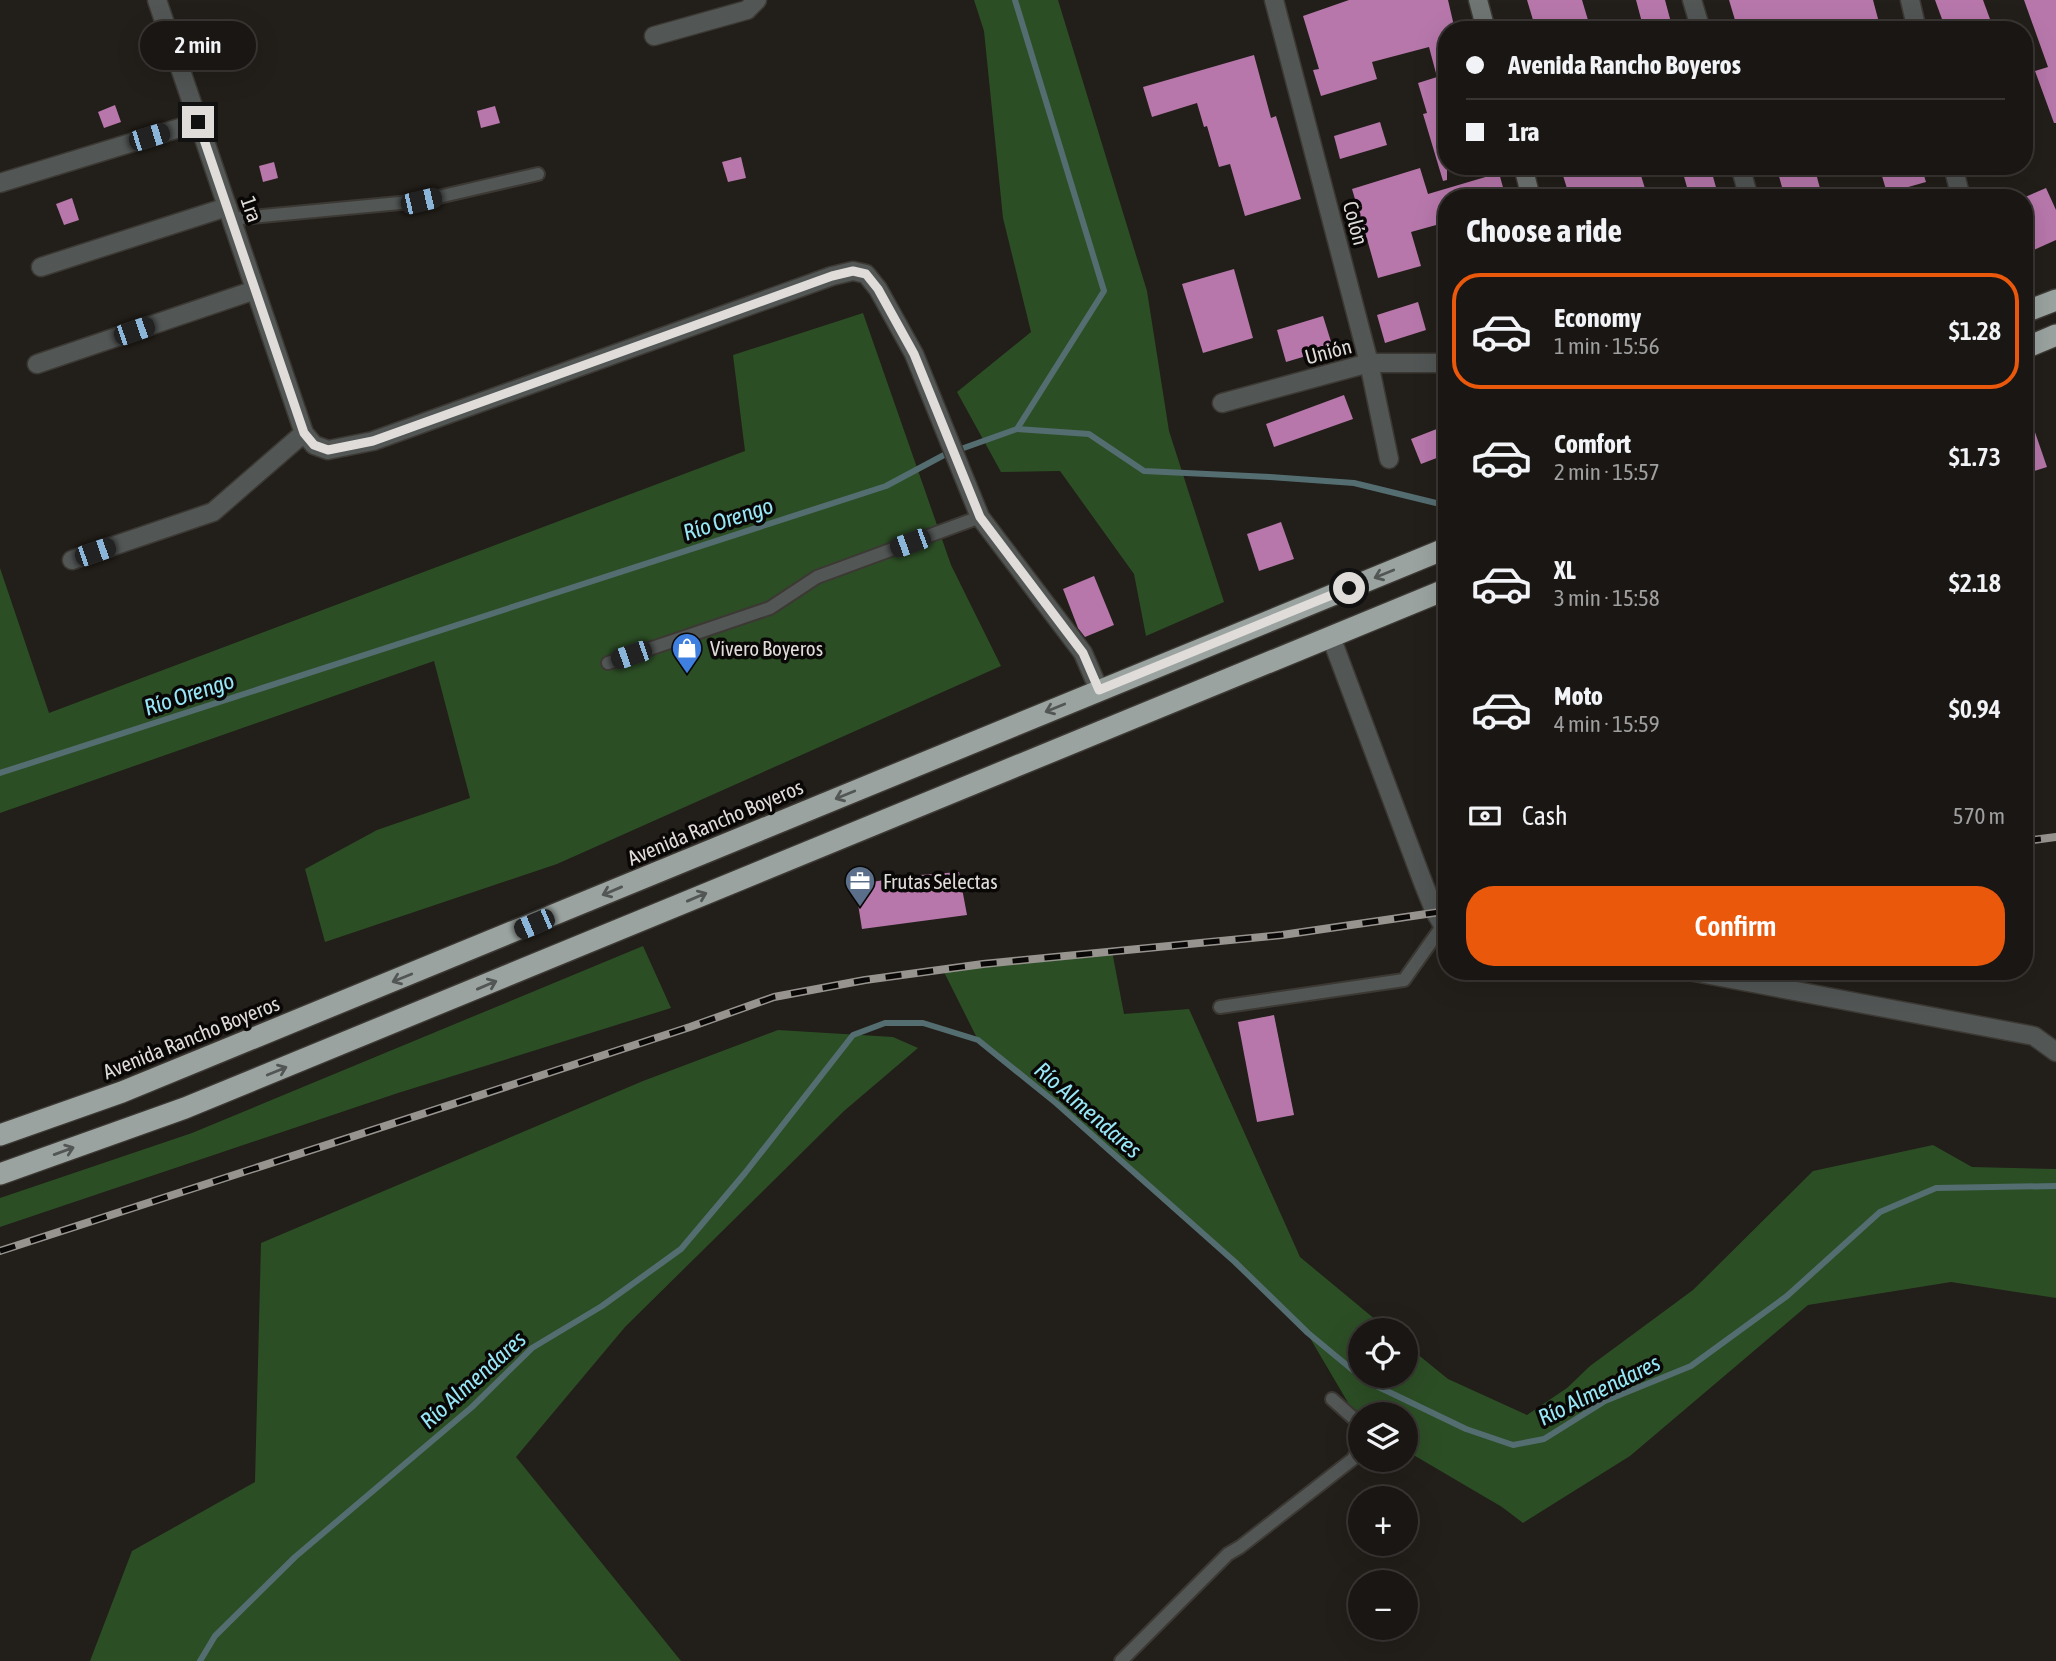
<!DOCTYPE html>
<meta charset="utf-8">
<style>
:root{--surface:#1a1613;--page:#231f1c;--text:#f1f3f6;--muted:#9f9fa0;--line:#383533;--accent:#ea580c}
body{margin:0;font-family:"Asap Condensed",sans-serif;background:var(--page);color:var(--text);height:100vh;display:flex;flex-direction:column;font-size:26px;white-space:nowrap}
*{box-sizing:border-box;margin:0}
p{font-size:23px;color:var(--muted)}
.icon{flex:none;width:38px;height:38px;fill:none;stroke:currentColor;stroke-width:2;stroke-linecap:round;stroke-linejoin:round}
.map{position:relative;flex:1;overflow:hidden}
.panel{position:absolute;left:1438px;top:189px;width:595px;height:791px;display:flex;flex-direction:column;background:var(--surface);border-radius:28px;box-shadow:0 7px 28px #0002,0 0 0 2px var(--line)}
.panel>*{flex:none}
.top-card{position:absolute;left:1438px;top:21px;width:595px;height:154px;border-radius:28px;box-shadow:0 7px 28px #0002,0 0 0 2px var(--line);display:grid;align-content:center;height:154px;padding:0 28px;background:var(--surface)}
.buttons{position:absolute;left:1348px;top:1318px;display:grid;gap:14px}
.buttons a{display:grid;place-items:center;width:70px;height:70px;border-radius:50%;background:var(--surface);box-shadow:0 7px 28px #0002,0 0 0 2px var(--line);font-size:35px}
.end{position:absolute;width:32px;height:32px;margin:-16px;border:9px solid #dfdcd9;background:#111;box-shadow:0 0 0 4px #111}
.from{border-radius:50%}
.bubble{position:absolute;height:49px;border-radius:24px;background:var(--surface);box-shadow:0 7px 28px #0002,0 0 0 2px var(--line);font-size:23px;font-weight:600;line-height:49px;text-align:center}
.car{position:absolute;width:21px;height:42px;margin:-21px -10px;border-radius:9px;box-shadow:0 0 5px 2px #0007;background:linear-gradient(#222 24%,#8ab4d8 0 40%,#222 0 76%,#8ab4d8 0 86%,#222 0)}
.top-card b{display:flex;align-items:center;gap:24px;height:66px;font-size:26px}
.top-card b+b{border-top:2px solid var(--line)}
.top-card i{width:18px;height:18px;background:var(--text)}
ul{padding:0;list-style:none}
li{display:flex;align-items:center;gap:21px;height:116px;margin:0 14px 10px;padding:0 14px;border:4px solid transparent;border-radius:28px}
li div{flex:1}
li b{display:block;font-size:26px}
li em{font-style:normal;font-weight:600}
li.current{border-color:var(--accent)}
li>.icon{width:63px;height:63px;stroke-width:1.5}
h2{padding:0 28px;font-size:32px;line-height:84px}
.pay{display:flex;align-items:center;gap:18px;height:77px;padding:0 28px;font-size:26px}
.pay p{margin-inline-start:auto}
.button{display:flex;gap:14px;margin-top:auto;padding:14px 28px}
.button a{flex:1;height:80px;border-radius:28px;background:var(--accent);color:#fff;font-size:28px;font-weight:600;line-height:80px;text-align:center}
.map>svg:first-child{display:block}
.green{fill:#2c4e25}
.lines{fill:none;stroke-linecap:round;stroke-linejoin:round}
.stream{stroke:#546d70;stroke-width:6}
.building{fill:#b777ab}
.lane-casing{stroke:#3c3934;stroke-width:16}
.street-casing{stroke:#3c3934;stroke-width:21}
.secondary-casing{stroke:#3c3934;stroke-width:21}
.highway-casing{stroke:#3c3934;stroke-width:24}
.lane{stroke:#525655;stroke-width:12}
.street{stroke:#525655;stroke-width:18}
.secondary{stroke:#6f7573;stroke-width:18}
.highway{stroke:#9aa3a0;stroke-width:21}
.rail-casing{stroke:#979490;stroke-width:8}
.rail{stroke:#0a0807;stroke-width:5;stroke-dasharray:16;stroke-linecap:butt}
.oneway{stroke:#525654}
.route{stroke:#dfdcd9;stroke-width:9}
.labels{text-anchor:middle;dominant-baseline:central;stroke-width:7;stroke-linejoin:round;paint-order:stroke}
.street-label{font-size:21px;fill:#dfdcd9;stroke:#0a0807}
.poi-label{font-size:21px;fill:#dfdcd9;stroke:#0a0807;text-anchor:start}
.water-label{font-size:23px;font-style:italic;fill:#97e7f7;stroke:#0a0807}
</style>
<div class="map">
<svg width="2056" height="1661" viewBox="0 0 2056 1661">
<rect width="100%" height="100%" fill="#221e19"/>
<!-- green -->
<g class="green">
<polygon points="974,0 1058,0 1147,291 1169,431 1224,602 1146,636 1134,574 1060,471 1001,472 957,392 1031,332 1003,218 984,31"/>
<polygon points="863,313 951,565 1001,666 557,864 325,942 305,869 377,830 470,798 434,661 0,813 0,568 49,713 745,451 733,355"/>
<polygon points="643,946 671,1008 398,1093 0,1227 0,1198 192,1133"/>
<polygon points="1112,951 1124,1014 1189,1009 1300,1257 1388,1330 1360,1330 1360,1376 1405,1376 1405,1344 1448,1379 1527,1415 1567,1388 1590,1366 1693,1290 1813,1171 1933,1145 1972,1167 2056,1169 2056,1298 1951,1282 1808,1305 1630,1456 1523,1523 1502,1507 1405,1450 1405,1414 1360,1414 1360,1423 1307,1333 1235,1262 1056,1103 978,1040 943,970"/>
<polygon points="778,1030 893,1037 918,1048 844,1111 625,1327 516,1457 681,1661 90,1661 132,1551 255,1482 261,1243 643,1081"/>
</g>
<g class="lines">
<!-- stream -->
<g class="stream">
<polyline points="1017,429 1089,434 1144,471 1270,477 1354,483 1436,503"/>
<polyline points="0,773 886,486 944,455 1017,429 1104,291 1015,0"/>
<polyline points="200,1661 215,1636 295,1557 472,1407 532,1348 602,1306 681,1249 745,1173 853,1035 885,1023 923,1023 978,1040 1056,1103 1235,1262 1308,1333 1366,1381 1466,1429 1513,1445 1544,1439 1605,1401 1691,1366 1787,1296 1880,1212 1936,1188 2056,1186"/>
</g>
</g>
<!-- building -->
<g class="building">
<polygon points="1349,0 1448,0 1455,30 1447,30 1447,180 1443,181 1423,114 1427,113 1418,83 1437,77 1429,47 1372,62 1377,79 1321,96 1313,70 1319,69 1303,16"/>
<polygon points="1527,0 1582,0 1591,30 1536,30"/>
<polygon points="1636,0 1665,0 1673,30 1644,30"/>
<polygon points="1729,0 1873,0 1881,30 1738,30"/>
<polygon points="1935,0 1983,0 1994,30 1946,30"/>
<polygon points="2024,0 2056,0 2056,123 2054,123 2035,71 2048,67"/>
<polygon points="1254,55 1271,118 1276,116 1301,199 1245,216 1230,164 1219,167 1207,126 1204,127 1197,103 1152,117 1143,87"/>
<polygon points="115,105 121,122 104,128 98,112"/>
<polygon points="495,106 500,123 481,128 477,111"/>
<polygon points="1380,122 1387,145 1340,159 1334,136"/>
<polygon points="741,157 746,178 728,182 722,162"/>
<polygon points="274,162 278,178 263,182 259,166"/>
<polygon points="1560,166 1638,166 1648,198 1570,198"/>
<polygon points="1681,166 1710,166 1719,198 1690,198"/>
<polygon points="1788,166 1814,166 1821,192 1802,198 1785,198 1777,169"/>
<polygon points="1879,166 1921,166 1926,182 1887,193"/>
<polygon points="1420,168 1428,194 1499,173 1506,198 1447,198 1447,222 1411,232 1421,266 1378,278 1367,239 1359,241 1354,225 1362,223 1352,189"/>
<polygon points="2046,188 2056,210 2056,240 2025,254 2025,197"/>
<polygon points="72,198 79,220 64,225 56,204"/>
<polygon points="1234,269 1253,338 1203,353 1182,284"/>
<polygon points="1418,302 1426,330 1385,343 1377,315"/>
<polygon points="1323,316 1333,348 1286,362 1277,330"/>
<polygon points="1344,395 1353,419 1274,447 1266,424"/>
<polygon points="2027,409 2047,467 2025,474 2025,410"/>
<polygon points="1447,425 1447,454 1421,464 1411,439"/>
<polygon points="1281,522 1294,559 1259,571 1247,534"/>
<polygon points="1094,576 1114,625 1085,637 1078,628 1063,589"/>
<polygon points="959,872 967,915 862,929 855,885 907,876"/>
<polygon points="1274,1015 1294,1115 1257,1122 1238,1022"/>
</g>
<g class="lines">
<!-- lane casing -->
<g class="lane-casing">
<g id="lane">
<polyline points="231,219 421,201 538,174"/>
<polyline points="608,663 770,608 817,577 980,517"/>
<polyline points="1220,1007 1404,980 1443,925"/>
<polyline points="1332,1399 1360,1424"/>
<polyline points="1121,1661 1228,1554 1240,1547 1353,1459 1360,1447"/>
</g>
</g>
<!-- street casing -->
<g class="street-casing">
<g id="street">
<polyline points="157,0 304,433 314,445 328,450 373,441 832,276 853,271 866,274 878,289 914,354 980,517 1083,653 1099,690"/>
<polyline points="1274,0 1369,363 1389,459"/>
<polyline points="1692,0 1701,30"/>
<polyline points="1910,0 1917,30"/>
<polyline points="654,36 747,10 757,0"/>
<polyline points="1740,166 1749,198"/>
<polyline points="1953,166 1961,198"/>
<polyline points="0,183 199,122"/>
<polyline points="41,267 227,207"/>
<polyline points="37,364 255,290"/>
<polyline points="1222,403 1369,363 1447,363"/>
<polyline points="72,560 213,512 304,433"/>
<polyline points="1331,637 1424,885 1435,912 1443,925 1447,926"/>
<polyline points="1689,971 2034,1036 2056,1052"/>
</g>
</g>
<!-- secondary casing -->
<g class="secondary-casing">
<g id="secondary">
<polyline points="1478,0 1486,30"/>
<polyline points="1523,166 1531,198"/>
</g>
</g>
<!-- highway casing -->
<g class="highway-casing">
<g id="highway">
<polyline points="2025,312 2056,300"/>
<polyline points="2025,348 2056,335"/>
<polyline points="0,1135 122,1092 1447,548"/>
<polyline points="0,1174 185,1108 1447,589"/>
</g>
</g>
<!-- lane -->
<use href="#lane" class="lane"/>
<!-- street -->
<use href="#street" class="street"/>
<!-- secondary -->
<use href="#secondary" class="secondary"/>
<!-- highway -->
<use href="#highway" class="highway"/>
<!-- rail casing -->
<g class="rail-casing">
<g id="rail">
<polyline points="2025,841 2056,837"/>
<polyline points="0,1251 690,1027 774,997 865,980 983,964 1282,935 1447,911"/>
</g>
</g>
<!-- rail -->
<use href="#rail" class="rail"/>
</g>
<!-- one-way arrows -->
<defs><path id="oneway-shaft" d="M-6 0H5M1.5-3L5.5 0L1.5 3" fill="none" stroke-width="1.6" stroke-linecap="round" stroke-linejoin="round" transform="scale(1.75)"/></defs>
<g class="oneway">
<use href="#oneway-shaft" transform="translate(1384 574) rotate(158)"/>
<use href="#oneway-shaft" transform="translate(1055 708) rotate(158)"/>
<use href="#oneway-shaft" transform="translate(845 795) rotate(158)"/>
<use href="#oneway-shaft" transform="translate(612 891) rotate(157)"/>
<use href="#oneway-shaft" transform="translate(697 897) rotate(-23)"/>
<use href="#oneway-shaft" transform="translate(402 978) rotate(158)"/>
<use href="#oneway-shaft" transform="translate(487 985) rotate(-23)"/>
<use href="#oneway-shaft" transform="translate(277 1071) rotate(-22)"/>
<use href="#oneway-shaft" transform="translate(64 1151) rotate(-20)"/>
</g>
<g class="lines">
<!-- route -->
<polyline class="route" points="198,122 304,433 314,445 328,450 373,441 832,276 853,271 866,274 878,289 914,354 980,517 1083,653 1099,690 1349,588"/>
</g>
<!-- icons -->
<defs>
<g id="shop-pin" transform="scale(1.575)"><path d="M0 17L-7.5 6A9.5 9.5 0 1 1 7.5 6Z" fill="#3f7fe0" stroke="#0a0807"/><path d="M-5-2.5h2.3a2.7 3.5 0 0 1 5.4 0H5L5.5 6h-11ZM-1.5-2.5h3a1.5 2.3 0 0 0-3 0Z" fill="#fff"/></g>
<g id="office-pin" transform="scale(1.575)"><path d="M0 17L-7.5 6A9.5 9.5 0 1 1 7.5 6Z" fill="#5c6f8a" stroke="#0a0807"/><path d="M-6-3h4V-5.5h4V-3h4V5H-6ZM-1-4.5V-3h2v-1.5ZM-6 0V1H6V0Z" fill="#fff"/></g>
</defs>
<g fill-rule="evenodd">
<use href="#shop-pin" x="687" y="648"/>
<use href="#office-pin" x="860" y="881"/>
</g>
<g class="labels">
<!-- street labels -->
<g class="street-label">
<text transform="translate(252 209) rotate(71)">1ra</text>
<text transform="translate(1356 223) rotate(75)">Colón</text>
<text transform="translate(1328 351) rotate(-15)">Unión</text>
<text transform="translate(715 822) rotate(-23)">Avenida Rancho Boyeros</text>
<text transform="translate(191 1037) rotate(-22)">Avenida Rancho Boyeros</text>
</g>
<!-- poi labels -->
<g class="poi-label">
<text x="710" y="648">Vivero Boyeros</text>
<text x="883" y="881">Frutas Selectas</text>
</g>
<!-- water labels -->
<g class="water-label">
<text transform="translate(728 519) rotate(-18)">Río Orengo</text>
<text transform="translate(189 694) rotate(-18)">Río Orengo</text>
<text transform="translate(1088 1110) rotate(41)">Río Almendares</text>
<text transform="translate(473 1380) rotate(-42)">Río Almendares</text>
<text transform="translate(1599 1390) rotate(-26)">Río Almendares</text>
</g>
</g>
</svg>
<div class="buttons">
<a><svg class="icon" aria-label="locate" viewBox="0 0 24 24"><circle cx="12" cy="12" r="6"/><path d="M12 2v4M12 18v4M2 12h4M18 12h4"/></svg></a>
<a><svg class="icon" aria-label="layers" viewBox="0 0 24 24"><path d="M12 4l9 5-9 5-9-5zM3 14l9 5 9-5"/></svg></a>
<a>+</a>
<a>−</a>
</div>
<i class="end from" style="left:1349px;top:588px"></i>
<i class="end" style="left:198px;top:122px"></i>
<div class="bubble" style="left:140px;top:21px;width:116px">2 min</div>
<i class="car" style="left:149px;top:137px;rotate:73deg"></i>
<i class="car" style="left:421px;top:201px;rotate:77deg"></i>
<i class="car" style="left:134px;top:331px;rotate:71deg"></i>
<i class="car" style="left:910px;top:543px;rotate:250deg"></i>
<i class="car" style="left:95px;top:552px;rotate:71deg"></i>
<i class="car" style="left:631px;top:655px;rotate:251deg"></i>
<i class="car" style="left:534px;top:924px;rotate:247deg"></i>
<div class="top-card">
<b><i class="from"></i>Avenida Rancho Boyeros</b>
<b><i></i>1ra</b>
</div>
<section class="panel">
<h2>Choose a ride</h2>
<ul>
<li class="current"><svg class="icon" aria-label="car" viewBox="0 0 24 24"><path d="M5 17H2v-5l4-1 3-4h7l3 4 3 1v5h-3M9 17h6M6 11h13"/><circle cx="7" cy="17" r="2"/><circle cx="17" cy="17" r="2"/></svg><div><b>Economy</b><p>1 min · 15:56</p></div><em>$1.28</em></li>
<li><svg class="icon" aria-label="car" viewBox="0 0 24 24"><path d="M5 17H2v-5l4-1 3-4h7l3 4 3 1v5h-3M9 17h6M6 11h13"/><circle cx="7" cy="17" r="2"/><circle cx="17" cy="17" r="2"/></svg><div><b>Comfort</b><p>2 min · 15:57</p></div><em>$1.73</em></li>
<li><svg class="icon" aria-label="car" viewBox="0 0 24 24"><path d="M5 17H2v-5l4-1 3-4h7l3 4 3 1v5h-3M9 17h6M6 11h13"/><circle cx="7" cy="17" r="2"/><circle cx="17" cy="17" r="2"/></svg><div><b>XL</b><p>3 min · 15:58</p></div><em>$2.18</em></li>
<li><svg class="icon" aria-label="car" viewBox="0 0 24 24"><path d="M5 17H2v-5l4-1 3-4h7l3 4 3 1v5h-3M9 17h6M6 11h13"/><circle cx="7" cy="17" r="2"/><circle cx="17" cy="17" r="2"/></svg><div><b>Moto</b><p>4 min · 15:59</p></div><em>$0.94</em></li>
</ul>
<div class="pay"><svg class="icon" aria-label="cash" viewBox="0 0 24 24"><path d="M3 7h18v10H3z"/><circle cx="12" cy="12" r="2"/></svg>Cash<p>570 m</p></div>
<div class="button"><a>Confirm</a></div>
</section>
</div>
